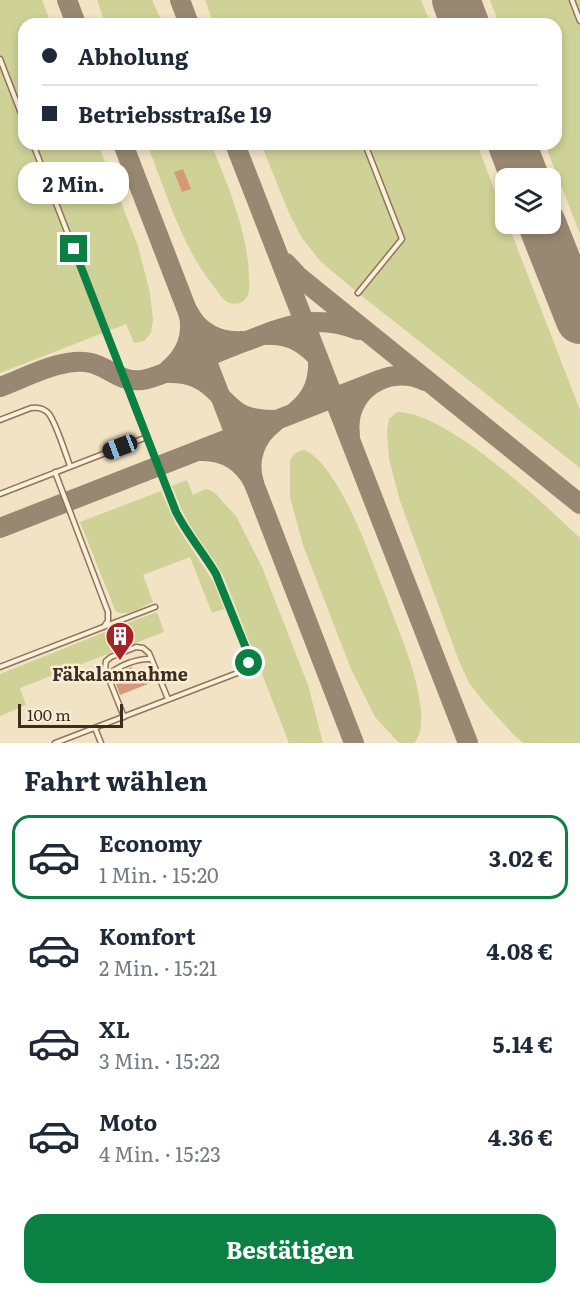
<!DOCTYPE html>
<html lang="de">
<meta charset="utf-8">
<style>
:root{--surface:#fff;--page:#f2f2f3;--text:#1f2937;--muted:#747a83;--line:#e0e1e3;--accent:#0b8043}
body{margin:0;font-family:Literata,serif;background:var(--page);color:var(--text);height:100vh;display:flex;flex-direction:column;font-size:22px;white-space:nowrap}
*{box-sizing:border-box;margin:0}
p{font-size:20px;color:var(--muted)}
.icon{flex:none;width:33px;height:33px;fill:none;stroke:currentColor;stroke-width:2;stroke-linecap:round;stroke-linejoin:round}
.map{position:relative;height:743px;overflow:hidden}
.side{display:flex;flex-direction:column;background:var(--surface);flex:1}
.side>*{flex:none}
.top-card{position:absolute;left:18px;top:18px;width:544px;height:132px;border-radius:18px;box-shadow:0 3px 9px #0003;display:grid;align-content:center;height:132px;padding:0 24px;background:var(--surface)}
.tools{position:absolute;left:495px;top:168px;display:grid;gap:12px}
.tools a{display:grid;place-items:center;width:66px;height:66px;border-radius:12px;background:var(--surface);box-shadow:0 3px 9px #0003;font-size:30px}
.scale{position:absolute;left:18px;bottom:15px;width:105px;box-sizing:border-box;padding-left:6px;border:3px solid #3e2c1e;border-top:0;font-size:16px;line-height:21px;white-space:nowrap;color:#3e2c1e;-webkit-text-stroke:4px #f9edd6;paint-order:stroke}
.end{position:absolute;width:27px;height:27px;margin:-14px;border:8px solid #0b8043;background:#fff;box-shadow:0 0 0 3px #fff}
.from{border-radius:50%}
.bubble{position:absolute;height:42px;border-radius:18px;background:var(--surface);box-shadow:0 3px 9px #0003;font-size:20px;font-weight:700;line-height:42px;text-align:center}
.car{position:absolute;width:18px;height:36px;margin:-18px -9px;border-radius:8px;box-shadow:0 0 4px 2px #0007;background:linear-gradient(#222 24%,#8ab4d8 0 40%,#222 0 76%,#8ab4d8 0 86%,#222 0)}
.top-card b{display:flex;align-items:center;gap:21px;height:57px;font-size:22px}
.top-card b+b{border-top:2px solid var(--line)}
.top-card i{width:15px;height:15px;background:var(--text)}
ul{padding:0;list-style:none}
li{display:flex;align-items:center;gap:18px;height:84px;margin:0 12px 9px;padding:0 12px;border:3px solid transparent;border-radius:18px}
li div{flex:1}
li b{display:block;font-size:22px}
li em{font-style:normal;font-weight:700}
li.on{border-color:var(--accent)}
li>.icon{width:54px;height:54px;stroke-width:1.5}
h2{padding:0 24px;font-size:27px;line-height:72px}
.primary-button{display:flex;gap:12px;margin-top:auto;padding:12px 24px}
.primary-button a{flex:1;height:69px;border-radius:18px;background:var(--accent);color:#fff;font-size:24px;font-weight:700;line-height:69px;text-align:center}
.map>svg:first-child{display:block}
.green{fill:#ced297}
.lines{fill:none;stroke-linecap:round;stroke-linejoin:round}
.taxiway{stroke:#988872;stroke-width:20}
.runway{stroke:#988872;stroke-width:48}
.building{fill:#d49a78}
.lane-casing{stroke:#907459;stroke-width:7}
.lane{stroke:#fcf0da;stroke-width:4}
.route{stroke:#0b8043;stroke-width:8}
.labels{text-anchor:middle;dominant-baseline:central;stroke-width:5;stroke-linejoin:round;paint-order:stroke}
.poi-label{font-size:18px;font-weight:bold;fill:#3e2c1e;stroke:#f9edd6}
</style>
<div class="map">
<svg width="580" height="743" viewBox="0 0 580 743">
<rect width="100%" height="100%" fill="#f2e3c5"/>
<!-- green -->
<g class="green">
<polygon points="0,0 42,0 51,24 24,24 24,144 98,144 138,246 150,293 153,320 151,333 144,341 134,343 126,324 0,373"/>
<polygon points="97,0 152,0 163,24 105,24"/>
<polygon points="205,0 421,0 431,24 214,24"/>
<polygon points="490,0 580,0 580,234 545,144 556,144 556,24 499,24"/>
<path d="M147 144H211C228 186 247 229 249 275 249 285 252 298 240 303 236 304 230 304 227 302 222 299 218 292 215 288 182 248 166 192 147 144Z"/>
<polygon points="261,144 477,144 505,218 506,224 508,224 580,410 580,468 358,293 320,261 302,238 289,213"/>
<path d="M397 412C447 412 543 503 580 538V743H523L513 734 484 702 469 683 459 661 400 501 389 459 387 431 389 419Z"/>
<path d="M304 450C317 455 328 471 335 482 358 518 371 560 387 599 399 633 416 668 420 704 422 716 423 733 414 743H399L375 717 351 669 303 545 290 497V460L294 454 300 451Z"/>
<path d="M187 480 193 495 206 489 214 492 236 516 262 567 308 685 323 743H289L224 577C215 560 203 546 193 530 184 516 178 501 172 486Z"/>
<path d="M161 491 176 525 214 583 224 609 212 613 190 557 143 575 153 602C141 607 129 617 116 612L80 522Z"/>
<polygon points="157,612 164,632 20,688 26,705 0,716 0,674 105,632 107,636 114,634 112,629"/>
</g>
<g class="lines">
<!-- taxiway -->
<g class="taxiway">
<polyline points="67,0 76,24"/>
<polyline points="180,0 189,24"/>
<polyline points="123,144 354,743"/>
<polyline points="235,144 468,743"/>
<polyline points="286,263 298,276 314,289 580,504"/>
<path d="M268 335C290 334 304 343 318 358 319 380 314 396 296 411"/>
<path d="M168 370C186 355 194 334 188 311 198 332 219 343 242 341"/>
<path d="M168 373C190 372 205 380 219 395 226 402 232 409 241 414 251 419 262 420 274 420"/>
<path d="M0 387C25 378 65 356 91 363 109 367 120 383 142 380 155 378 168 371 181 367 202 359 223 350 244 342 286 326 314 313 358 330"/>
<path d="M350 435C344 392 387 363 425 381"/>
<path d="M200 451C224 450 243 462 254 483 247 460 255 437 274 423"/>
<polyline points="0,528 379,380"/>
</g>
<!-- runway -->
<g class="runway">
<polyline points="456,0 465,24"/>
<polyline points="512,144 525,178"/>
<polyline points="542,224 580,320"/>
</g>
</g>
<!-- building -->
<g class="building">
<polygon points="183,169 191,189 182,192 174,172"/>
<polygon points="132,667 136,677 149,671 153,682 120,695 116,684 124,681 121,671"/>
</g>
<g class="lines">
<!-- lane casing -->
<g class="lane-casing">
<g id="lane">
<polyline points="572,0 580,21"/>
<polyline points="0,59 24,121"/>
<path d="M33 144 176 512 188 533 216 574 249 655C249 663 247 668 240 672L55 743"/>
<polyline points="358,293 402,239 365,144"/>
<path d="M0 420 31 408C38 407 45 409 49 414 56 423 66 455 70 466"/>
<polyline points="55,472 108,612 108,621 105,625"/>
<polyline points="0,494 147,437"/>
<polyline points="0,667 155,607"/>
<path d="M107 676C118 666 137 658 151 659"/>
<polyline points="124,717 105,669 106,661 111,657 136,647 143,648 149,653 168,699"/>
<polyline points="95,728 101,743"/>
</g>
</g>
<!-- lane -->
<use href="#lane" class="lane"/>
</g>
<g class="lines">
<!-- route -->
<path class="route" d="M74 249 176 512C187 534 204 553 216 574L249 656V663"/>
</g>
<!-- icons -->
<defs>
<g id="building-pin" transform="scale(1.5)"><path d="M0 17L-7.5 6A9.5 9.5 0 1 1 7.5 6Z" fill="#a42329" stroke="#f9edd6"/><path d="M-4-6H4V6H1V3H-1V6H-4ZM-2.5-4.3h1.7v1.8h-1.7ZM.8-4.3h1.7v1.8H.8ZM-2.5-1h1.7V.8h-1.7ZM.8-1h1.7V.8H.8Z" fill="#fff"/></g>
</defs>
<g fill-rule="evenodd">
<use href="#building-pin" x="120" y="636"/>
</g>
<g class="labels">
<!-- poi labels -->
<g class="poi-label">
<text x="120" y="673">Fäkalannahme</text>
</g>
</g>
</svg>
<div class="tools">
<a><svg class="icon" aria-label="layers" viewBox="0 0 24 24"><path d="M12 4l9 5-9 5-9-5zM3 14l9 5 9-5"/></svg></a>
</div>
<div class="scale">100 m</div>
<i class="end from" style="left:249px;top:663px"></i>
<i class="end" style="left:74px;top:249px"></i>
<div class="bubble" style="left:18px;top:162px;width:111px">2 Min.</div>
<i class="car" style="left:120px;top:447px;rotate:249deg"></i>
<div class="top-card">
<b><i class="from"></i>Abholung</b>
<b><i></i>Betriebsstraße 19</b>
</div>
</div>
<section class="side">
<h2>Fahrt wählen</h2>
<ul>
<li class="on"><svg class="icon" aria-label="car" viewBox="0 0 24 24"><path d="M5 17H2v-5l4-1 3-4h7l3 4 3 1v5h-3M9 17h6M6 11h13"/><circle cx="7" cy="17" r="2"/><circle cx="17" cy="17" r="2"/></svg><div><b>Economy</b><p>1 Min. · 15:20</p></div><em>3.02 €</em></li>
<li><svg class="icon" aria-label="car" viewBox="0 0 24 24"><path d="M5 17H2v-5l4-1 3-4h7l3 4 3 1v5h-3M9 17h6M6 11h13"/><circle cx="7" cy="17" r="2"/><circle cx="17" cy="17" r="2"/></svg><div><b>Komfort</b><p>2 Min. · 15:21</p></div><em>4.08 €</em></li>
<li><svg class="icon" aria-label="car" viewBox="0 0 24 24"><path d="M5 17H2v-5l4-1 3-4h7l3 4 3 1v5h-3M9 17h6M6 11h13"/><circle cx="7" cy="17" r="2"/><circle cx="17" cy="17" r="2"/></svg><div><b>XL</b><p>3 Min. · 15:22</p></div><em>5.14 €</em></li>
<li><svg class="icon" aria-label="car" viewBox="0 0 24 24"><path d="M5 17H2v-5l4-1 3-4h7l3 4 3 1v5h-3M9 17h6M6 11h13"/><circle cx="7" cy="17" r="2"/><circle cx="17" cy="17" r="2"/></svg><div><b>Moto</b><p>4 Min. · 15:23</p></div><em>4.36 €</em></li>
</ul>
<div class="primary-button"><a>Bestätigen</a></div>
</section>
